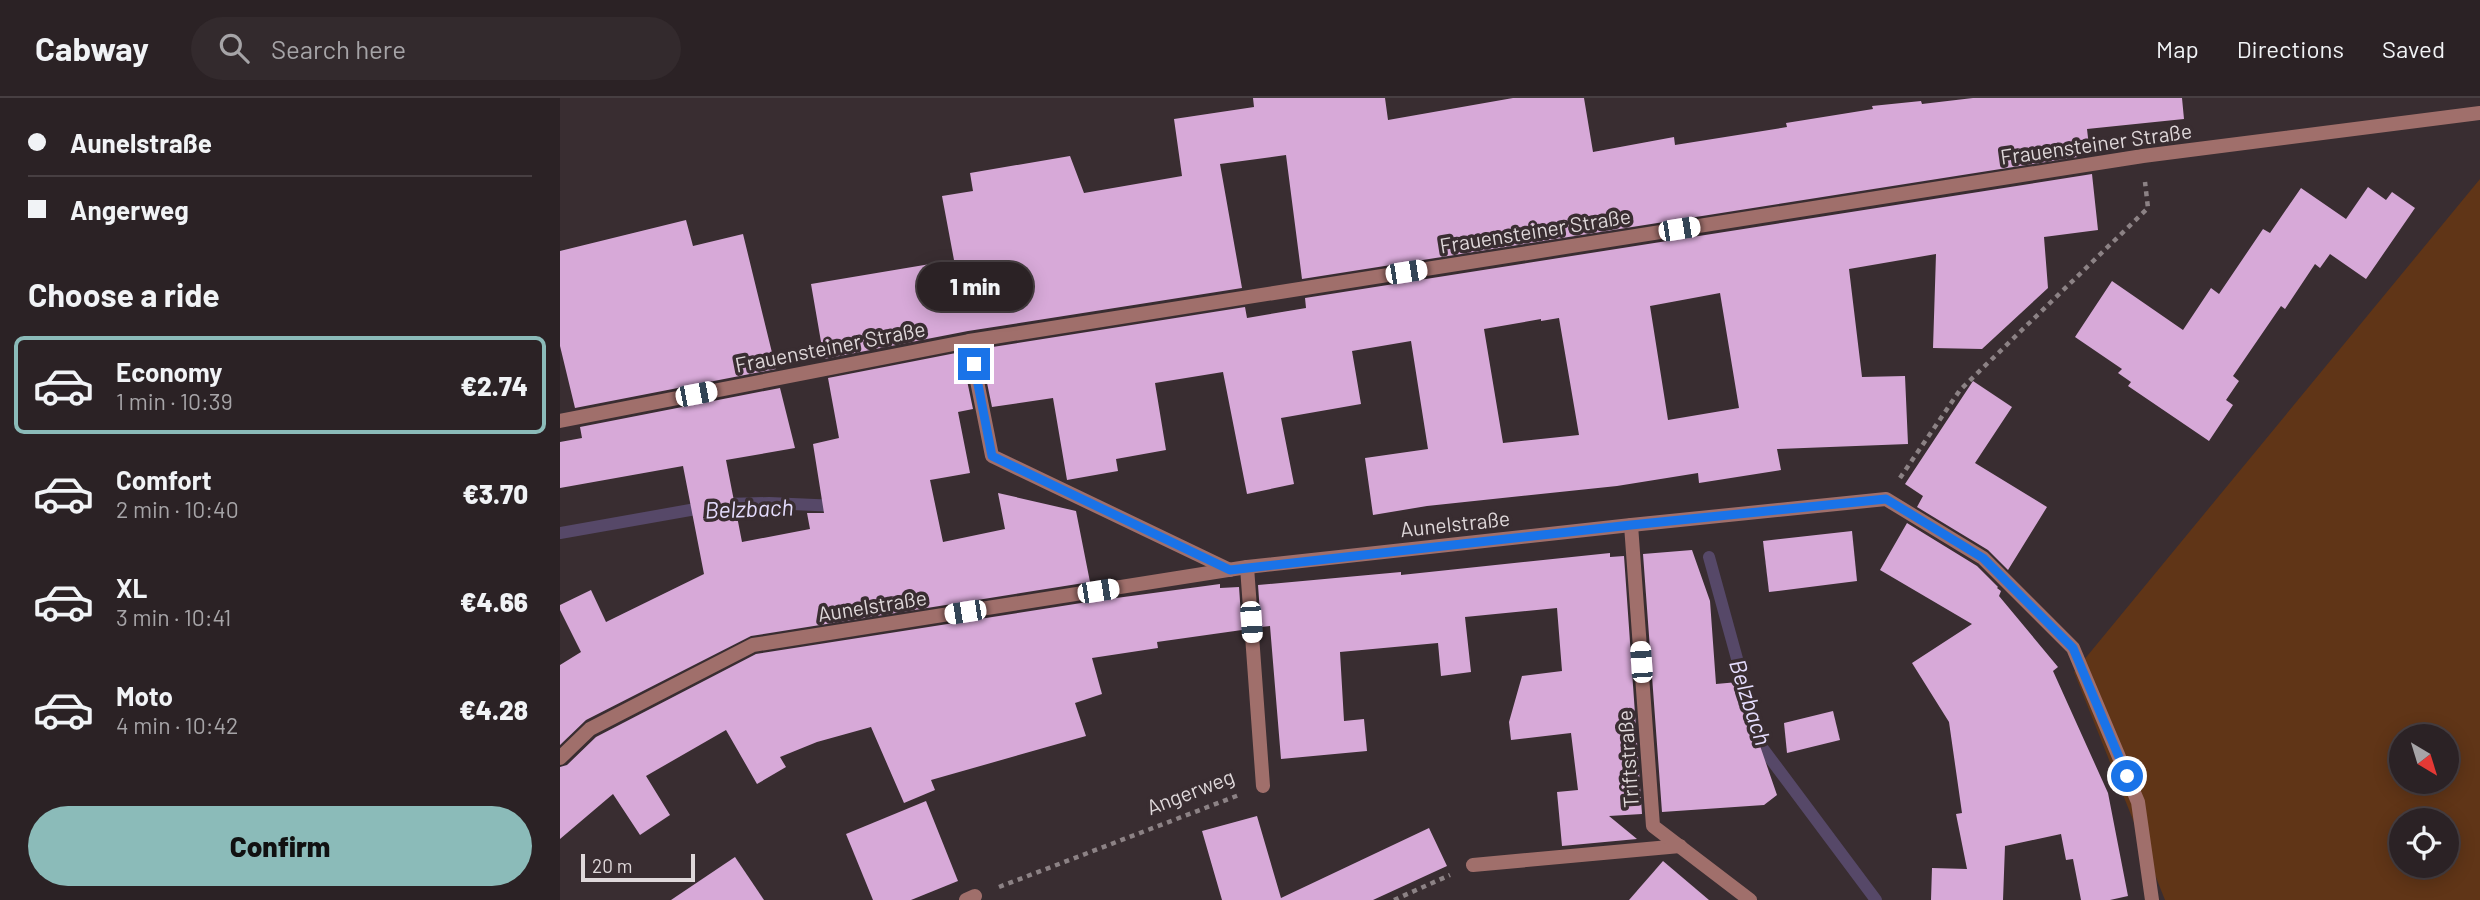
<!DOCTYPE html>
<meta charset="utf-8">
<style>
:root{--surface:#2b2225;--page:#332a2d;--text:#f1f3f6;--muted:#a6a4a7;--line:#473f42;--accent:#8bbbb9}
body{margin:0;font-family:Barlow,sans-serif;background:var(--page);color:var(--text);height:100vh;display:flex;flex-direction:column;font-size:26px;white-space:nowrap}
*{box-sizing:border-box;margin:0}
p{font-size:23px;color:var(--muted)}
.icon{flex:none;width:38px;height:38px;fill:none;stroke:currentColor;stroke-width:2;stroke-linecap:round;stroke-linejoin:round}
.map{position:relative;flex:1;overflow:hidden}
.details{display:flex;flex-direction:column;background:var(--surface);width:560px}
.details>*{flex:none}
.guide{display:grid;align-content:center;height:154px;padding:0 28px;background:var(--surface)}
.needle{width:46px;rotate:142deg}
.controls{position:absolute;left:1829px;top:626px;display:grid;gap:14px}
.controls a{display:grid;place-items:center;width:70px;height:70px;border-radius:50%;background:var(--surface);box-shadow:0 4px 18px #0003,0 0 0 2px var(--line);font-size:35px}
.scale{position:absolute;left:21px;bottom:18px;width:114px;box-sizing:border-box;padding-left:7px;border:4px solid #dfd8da;border-top:0;font-size:19px;line-height:24px;white-space:nowrap;color:#dfd8da;-webkit-text-stroke:5px #392d31;paint-order:stroke}
.end{position:absolute;width:32px;height:32px;margin:-16px;border:9px solid #1a73e8;background:#fff;box-shadow:0 0 0 4px #fff}
.from{border-radius:50%}
.bubble{position:absolute;height:49px;border-radius:24px;background:var(--surface);box-shadow:0 4px 18px #0003,0 0 0 2px var(--line);font-size:23px;font-weight:800;line-height:49px;text-align:center}
.car{position:absolute;width:21px;height:42px;margin:-21px -10px;border-radius:9px;box-shadow:0 0 5px 2px #0007;background:linear-gradient(#fff 24%,#345 0 40%,#fff 0 76%,#345 0 86%,#fff 0)}
.guide b{display:flex;align-items:center;gap:24px;height:66px;font-size:26px}
.guide b+b{border-top:2px solid var(--line)}
.guide i{width:18px;height:18px;background:var(--text)}
ul{padding:0;list-style:none}
li{display:flex;align-items:center;gap:21px;height:98px;margin:0 14px 10px;padding:0 14px;border:4px solid transparent;border-radius:10px}
li div{flex:1}
li b{display:block;font-size:26px}
li em{font-style:normal;font-weight:800}
li.selected{border-color:var(--accent)}
li>.icon{width:63px;height:63px;stroke-width:1.5}
h2{padding:0 28px;font-size:32px;line-height:84px}
.cta{display:flex;gap:14px;margin-top:auto;padding:14px 28px}
.cta a{flex:1;height:80px;border-radius:42px;background:var(--accent);color:#111;font-size:28px;font-weight:800;line-height:80px;text-align:center}
header{display:flex;align-items:center;gap:42px;box-sizing:border-box;height:98px;padding:0 35px;background:var(--surface);border-bottom:2px solid var(--line)}
header strong{font-size:33px}
nav{display:flex;gap:38px;margin-inline-start:auto;font-size:24px}
.search{width:490px;height:63px;background:var(--page);display:flex;align-items:center;gap:18px;box-sizing:border-box;padding:0 24px;border-radius:38px;color:var(--muted);font-size:26px}
main{display:flex;flex:1;min-height:0}
.map>svg:first-child{display:block}
.green{fill:#603517;fill-rule:evenodd}
.lines{fill:none;stroke-linecap:round;stroke-linejoin:round}
.stream{stroke:#564868;stroke-width:12}
.building{fill:#d7a9d8;fill-rule:evenodd}
.path{stroke:#8c8285;stroke-width:4.5;stroke-dasharray:5 5;stroke-linecap:butt}
.lane{stroke:#a06f6b;stroke-width:14}
.street{stroke:#a06f6b;stroke-width:14}
.route{stroke:#1a73e8;stroke-width:9}
.labels{text-anchor:middle;dominant-baseline:central;stroke-width:7;stroke-linejoin:round;paint-order:stroke}
.street-label{font-size:21px;fill:#dfd8da;stroke:#392d31}
.water-label{font-size:23px;font-style:italic;fill:#e5ddfe;stroke:#392d31}
</style>
<header>
<strong>Cabway</strong>
<div class="search"><svg class="icon" aria-label="search" viewBox="0 0 24 24"><circle cx="10" cy="10" r="6"/><path d="M15 15l6 6"/></svg>Search here</div>
<nav><a>Map</a><a>Directions</a><a>Saved</a></nav>
</header>
<main>
<section class="details">
<div class="guide">
<b><i class="from"></i>Aunelstraße</b>
<b><i></i>Angerweg</b>
</div>
<h2>Choose a ride</h2>
<ul>
<li class="selected"><svg class="icon" aria-label="car" viewBox="0 0 24 24"><path d="M5 17H2v-5l4-1 3-4h7l3 4 3 1v5h-3M9 17h6M6 11h13"/><circle cx="7" cy="17" r="2"/><circle cx="17" cy="17" r="2"/></svg><div><b>Economy</b><p>1 min · 10:39</p></div><em>€2.74</em></li>
<li><svg class="icon" aria-label="car" viewBox="0 0 24 24"><path d="M5 17H2v-5l4-1 3-4h7l3 4 3 1v5h-3M9 17h6M6 11h13"/><circle cx="7" cy="17" r="2"/><circle cx="17" cy="17" r="2"/></svg><div><b>Comfort</b><p>2 min · 10:40</p></div><em>€3.70</em></li>
<li><svg class="icon" aria-label="car" viewBox="0 0 24 24"><path d="M5 17H2v-5l4-1 3-4h7l3 4 3 1v5h-3M9 17h6M6 11h13"/><circle cx="7" cy="17" r="2"/><circle cx="17" cy="17" r="2"/></svg><div><b>XL</b><p>3 min · 10:41</p></div><em>€4.66</em></li>
<li><svg class="icon" aria-label="car" viewBox="0 0 24 24"><path d="M5 17H2v-5l4-1 3-4h7l3 4 3 1v5h-3M9 17h6M6 11h13"/><circle cx="7" cy="17" r="2"/><circle cx="17" cy="17" r="2"/></svg><div><b>Moto</b><p>4 min · 10:42</p></div><em>€4.28</em></li>
</ul>
<div class="cta"><a>Confirm</a></div>
</section>
<div class="map">
<svg width="1920" height="802" viewBox="0 0 1920 802">
<rect width="100%" height="100%" fill="#392d31"/>
<!-- green -->
<path class="green" d="M1920 81V802H1605L1514 574ZM1841 639H1886V684H1841ZM1841 723H1886V768H1841Z"/>
<g class="lines">
<!-- stream -->
<g class="stream">
<polyline points="0,435 164,406 209,405 278,408"/>
<polyline points="1149,459 1201,648 1316,802"/>
</g>
</g>
<!-- building -->
<g class="building">
<polygon points="693,0 825,0 828,22 953,0 1024,0 1033,54 1114,39 1115,47 1227,29 1226,25 1313,11 1312,8 1361,3 1362,6 1413,0 1622,0 1624,21 1527,31 1530,57 742,181 726,57 660,66 682,190 408,233 264,261 251,186 394,162 382,98 413,93 410,75 510,58 524,95 622,78 614,21 694,9"/>
<path d="M1532 76 1538 132 1484 139 1488 190 1422 251 1373 250 1376 156 1289 171 1302 279 1345 278 1348 346 1217 351 1221 372 1139 385 1138 375 1057 388 867 408 813 417 805 360 868 351 851 243 792 253 801 306 721 320 734 386 687 396 663 274 595 285 606 352 556 361 558 373 507 382 493 300 432 309 420 251 685 209 687 220 746 210 745 200ZM1160 195 1179 310 1108 322 1090 208ZM999 220 1019 337 943 345 924 231 981 221V223Z"/>
<polygon points="1808,89 1826,102 1832,94 1855,110 1806,181 1770,156 1760,170 1755,166 1725,211 1721,208 1673,278 1679,283 1666,302 1673,307 1649,343 1568,288 1571,284 1558,275 1562,271 1515,239 1552,183 1623,232 1651,190 1659,196 1703,131 1710,135 1741,90 1786,121"/>
<polygon points="126,122 133,148 183,136 216,271 15,310 0,248 0,153"/>
<polygon points="401,254 413,311 398,314 410,375 370,382 383,444 445,431 438,395 516,413 530,484 191,538 26,622 0,647 0,567 21,554 0,512 0,507 31,492 46,524 144,476 123,368 0,390 0,344 22,340 20,329 220,290 235,350 166,362 182,444 250,431 247,415 264,415 253,346 279,340 268,280"/>
<polygon points="1413,283 1452,309 1415,365 1487,409 1448,472 1428,452 1357,409 1363,398 1345,386"/>
<polygon points="1347,425 1417,468 1438,489 1437,490 1441,493 1439,498 1498,569 1493,573 1548,695 1568,798 1550,802 1521,802 1513,761 1506,762 1501,736 1445,748 1443,802 1371,802 1372,770 1407,771 1396,716 1402,715 1389,624 1352,565 1412,526 1320,472"/>
<polygon points="1292,433 1297,483 1209,494 1203,443"/>
<polygon points="1132,452 1150,503 1156,586 1178,584 1217,697 1204,707 1102,714 1083,456"/>
<polygon points="1050,455 1050,459 1064,458 1082,716 1049,718 1077,741 1002,748 997,694 1018,692 1011,635 951,642 949,624 962,578 1002,573 997,510 905,519 911,574 881,578 878,545 780,554 784,623 804,621 807,653 721,661 710,528 701,529 698,487 841,474 841,477"/>
<polygon points="660,486 660,490 679,489 682,532 597,544 598,550 532,560 542,596 515,605 526,638 371,682 375,692 344,705 311,629 257,644 220,659 226,669 197,686 166,632 86,678 110,717 80,737 53,696 0,741 0,669 7,667 36,639 196,556 534,503"/>
<polygon points="1273,613 1280,642 1227,655 1224,625"/>
<polygon points="366,703 398,783 351,802 313,802 286,736"/>
<polygon points="697,718 721,800 869,730 887,768 813,802 662,802 642,733"/>
<polygon points="175,759 204,802 111,802"/>
<polygon points="1103,763 1149,802 1069,802"/>
</g>
<g class="lines">
<!-- path -->
<g class="path">
<polyline points="1340,380 1400,292 1588,110 1585,84"/>
<polyline points="439,789 679,697"/>
<polyline points="834,802 890,777"/>
</g>
<!-- lane -->
<polyline class="lane" points="913,767 1120,748"/>
<!-- street -->
<g class="street">
<polyline points="409,243 432,358 670,472"/>
<polyline points="0,323 409,243 1583,58 1920,15"/>
<polyline points="1071,427 1093,728 1190,802"/>
<polyline points="687,469 703,688"/>
<polyline points="0,660 30,631 193,547 687,469 1071,427 1326,401 1423,460 1513,550 1578,704 1592,802"/>
<polyline points="406,802 415,798"/>
</g>
</g>
<g class="lines">
<!-- route -->
<polyline class="route" points="414,266 432,358 670,472 1071,427 1326,401 1423,460 1513,550 1567,678"/>
</g>
<g class="labels">
<!-- street labels -->
<g class="street-label">
<text transform="translate(1536 45) rotate(-8)">Frauensteiner Straße</text>
<text transform="translate(975 132) rotate(-9)">Frauensteiner Straße</text>
<text transform="translate(270 248) rotate(-11)">Frauensteiner Straße</text>
<text transform="translate(895 425) rotate(-6)">Aunelstraße</text>
<text transform="translate(312 507) rotate(-9)">Aunelstraße</text>
<text transform="translate(1067 661) rotate(-94)">Triftstraße</text>
<text transform="translate(630 693) rotate(-21)">Angerweg</text>
</g>
<!-- water labels -->
<g class="water-label">
<text transform="translate(189 410) rotate(-2)">Belzbach</text>
<text transform="translate(1191 604) rotate(72)">Belzbach</text>
</g>
</g>
</svg>
<div class="controls">
<a><svg class="needle" viewBox="-14 -14 28 28"><path d="M0-13l5 13h-10z" fill="#e53935"/><path d="M0 13l5-13h-10z" fill="#a6a4a7"/></svg></a>
<a><svg class="icon" aria-label="locate" viewBox="0 0 24 24"><circle cx="12" cy="12" r="6"/><path d="M12 2v4M12 18v4M2 12h4M18 12h4"/></svg></a>
</div>
<div class="scale">20 m</div>
<i class="end from" style="left:1567px;top:678px"></i>
<i class="end" style="left:414px;top:266px"></i>
<div class="bubble" style="left:357px;top:164px;width:116px">1 min</div>
<i class="car" style="left:1119px;top:131px;rotate:81deg"></i>
<i class="car" style="left:846px;top:174px;rotate:81deg"></i>
<i class="car" style="left:136px;top:296px;rotate:79deg"></i>
<i class="car" style="left:538px;top:493px;rotate:81deg"></i>
<i class="car" style="left:405px;top:514px;rotate:261deg"></i>
<i class="car" style="left:691px;top:524px;rotate:176deg"></i>
<i class="car" style="left:1081px;top:564px;rotate:356deg"></i>
</div>
</main>
